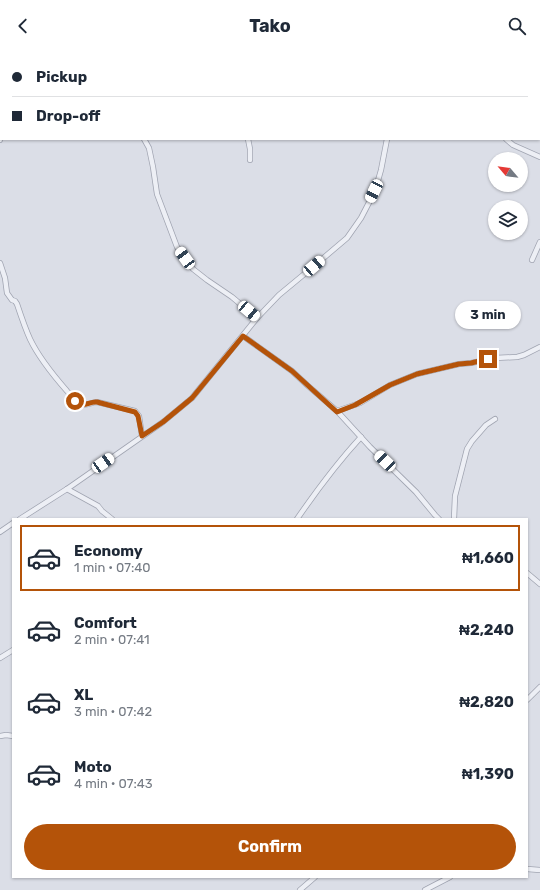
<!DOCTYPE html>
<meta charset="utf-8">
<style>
:root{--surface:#fff;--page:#f6f6f7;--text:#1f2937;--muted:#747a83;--line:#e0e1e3;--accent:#b45309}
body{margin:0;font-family:Rubik,sans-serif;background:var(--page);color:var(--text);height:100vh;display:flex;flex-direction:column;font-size:15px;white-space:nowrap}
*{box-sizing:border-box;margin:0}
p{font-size:13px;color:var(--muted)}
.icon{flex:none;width:22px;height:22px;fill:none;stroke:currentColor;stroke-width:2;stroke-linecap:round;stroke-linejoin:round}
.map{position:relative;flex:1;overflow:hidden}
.panel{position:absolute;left:12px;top:466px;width:516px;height:360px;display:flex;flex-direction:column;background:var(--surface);border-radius:0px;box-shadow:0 1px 3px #0004}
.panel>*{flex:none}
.top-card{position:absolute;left:0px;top:0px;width:540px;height:88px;box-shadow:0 1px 3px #0004;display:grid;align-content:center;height:88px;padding:0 12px;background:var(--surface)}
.needle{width:26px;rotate:299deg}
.controls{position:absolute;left:488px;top:100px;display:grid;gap:8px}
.controls a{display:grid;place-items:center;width:40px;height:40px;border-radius:50%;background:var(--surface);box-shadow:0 1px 3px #0004;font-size:20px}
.end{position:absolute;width:18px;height:18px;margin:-9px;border:5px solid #b45309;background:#fff;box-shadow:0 0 0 2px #fff}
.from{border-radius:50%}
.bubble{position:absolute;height:28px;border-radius:14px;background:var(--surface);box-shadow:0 1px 3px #0004;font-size:13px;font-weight:700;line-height:28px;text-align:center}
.car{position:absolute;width:12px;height:24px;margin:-12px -6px;border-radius:5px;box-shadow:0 0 3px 1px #0007;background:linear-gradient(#fff 24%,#345 0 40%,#fff 0 76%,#345 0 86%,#fff 0)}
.top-card b{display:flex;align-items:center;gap:14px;height:38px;font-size:15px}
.top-card b+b{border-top:1px solid var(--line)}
.top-card i{width:10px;height:10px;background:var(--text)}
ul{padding:7px 0 0;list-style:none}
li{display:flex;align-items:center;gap:12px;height:66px;margin:0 8px 6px;padding:0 4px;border:2px solid transparent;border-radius:0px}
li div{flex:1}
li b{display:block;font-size:15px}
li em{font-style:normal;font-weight:700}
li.current{border-color:var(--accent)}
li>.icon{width:36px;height:36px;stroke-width:1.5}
.primary-button{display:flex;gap:8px;margin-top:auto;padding:8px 12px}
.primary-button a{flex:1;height:46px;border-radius:24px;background:var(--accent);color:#fff;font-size:16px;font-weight:700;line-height:46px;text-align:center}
header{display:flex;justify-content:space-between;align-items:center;height:52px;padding:0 12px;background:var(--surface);font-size:18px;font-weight:700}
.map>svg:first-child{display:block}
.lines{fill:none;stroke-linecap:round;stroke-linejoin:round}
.minor-casing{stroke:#a0a4b1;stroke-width:6}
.minor{stroke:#edeff5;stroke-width:4.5}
.route{stroke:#b45309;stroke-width:5}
</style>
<header><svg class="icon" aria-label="back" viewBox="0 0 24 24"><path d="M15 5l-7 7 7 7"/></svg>Tako<svg class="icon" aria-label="search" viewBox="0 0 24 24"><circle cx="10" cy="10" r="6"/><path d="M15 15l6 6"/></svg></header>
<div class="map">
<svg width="540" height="838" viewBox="0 0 540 838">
<rect width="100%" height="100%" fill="#dbdee7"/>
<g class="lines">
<!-- minor casing -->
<g class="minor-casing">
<g id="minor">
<polyline points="82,0 83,1"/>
<polyline points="250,0 251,1"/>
<polyline points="19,1 19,0"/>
<polyline points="233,1 234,0"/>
<polyline points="405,1 405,0"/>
<polyline points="144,87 149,96 153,115 157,142 177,195 193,217 207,228 232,245 257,266"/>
<polyline points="248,87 250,97 250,108"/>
<polyline points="506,87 513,93 540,105"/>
<polyline points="0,88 1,84"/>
<polyline points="532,208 540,190"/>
<path d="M0 211 5 226 7 241 12 248 15 249 17 252C21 264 25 276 30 287 39 306 53 323 67 339 71 343 74 350 80 352 86 355 91 350 97 350L135 359 139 364 142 384"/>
<polyline points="243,284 292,319 307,333 337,359 370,395 416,440 435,463 439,467"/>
<polyline points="337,359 360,351 390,333 417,322 459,312 471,311 495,306 517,305 524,303 540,295"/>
<polyline points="67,437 98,454 102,459 112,467"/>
<polyline points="20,467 67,437 163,370 192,346 257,266 279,243 314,214 347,186 361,166 375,139 381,118 387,87"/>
<path d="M297 467C317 438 338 410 361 385"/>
<polyline points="454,467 455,444 467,397 472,389 486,373 495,367"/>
<polyline points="0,480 13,471"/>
<polyline points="527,521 540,532"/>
<polyline points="0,606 13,598"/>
<polyline points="527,648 540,635"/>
<polyline points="0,684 6,683 13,684"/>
<polyline points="527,817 540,818"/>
<polyline points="300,838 315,825"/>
<polyline points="425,838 450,825"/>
</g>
</g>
<!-- minor -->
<use href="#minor" class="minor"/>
</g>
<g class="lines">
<!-- route -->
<path class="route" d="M75 349C85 357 88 349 97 350L135 360 138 364 142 384 163 370 192 346 243 284 292 319 337 360 355 353 390 333 417 322 459 312 471 311 488 307"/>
</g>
</svg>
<div class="controls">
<a><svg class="needle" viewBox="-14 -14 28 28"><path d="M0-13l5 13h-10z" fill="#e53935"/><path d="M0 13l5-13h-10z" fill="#747a83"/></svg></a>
<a><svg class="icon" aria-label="layers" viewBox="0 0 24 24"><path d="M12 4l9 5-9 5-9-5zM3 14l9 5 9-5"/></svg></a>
</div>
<i class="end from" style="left:75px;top:349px"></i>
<i class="end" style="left:488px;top:307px"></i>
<div class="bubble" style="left:455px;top:249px;width:66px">3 min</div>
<i class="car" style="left:374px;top:139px;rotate:206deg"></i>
<i class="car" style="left:185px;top:206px;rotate:324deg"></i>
<i class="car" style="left:314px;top:214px;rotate:49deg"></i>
<i class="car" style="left:249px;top:259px;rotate:130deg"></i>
<i class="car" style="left:385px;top:409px;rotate:314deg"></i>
<i class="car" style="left:103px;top:411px;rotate:56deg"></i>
<div class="top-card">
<b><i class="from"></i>Pickup</b>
<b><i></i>Drop-off</b>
</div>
<section class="panel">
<ul>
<li class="current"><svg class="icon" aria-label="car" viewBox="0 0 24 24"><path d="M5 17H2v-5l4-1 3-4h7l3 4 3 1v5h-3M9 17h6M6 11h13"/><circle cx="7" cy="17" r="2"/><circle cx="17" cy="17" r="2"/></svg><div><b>Economy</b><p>1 min · 07:40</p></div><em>₦1,660</em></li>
<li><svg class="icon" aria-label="car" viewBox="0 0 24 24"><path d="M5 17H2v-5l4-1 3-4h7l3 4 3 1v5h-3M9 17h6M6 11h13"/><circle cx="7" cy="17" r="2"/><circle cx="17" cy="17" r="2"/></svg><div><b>Comfort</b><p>2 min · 07:41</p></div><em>₦2,240</em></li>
<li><svg class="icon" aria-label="car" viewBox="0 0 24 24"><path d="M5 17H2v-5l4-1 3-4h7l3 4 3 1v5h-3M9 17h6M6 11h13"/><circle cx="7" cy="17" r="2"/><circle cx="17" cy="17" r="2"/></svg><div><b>XL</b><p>3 min · 07:42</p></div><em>₦2,820</em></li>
<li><svg class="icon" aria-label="car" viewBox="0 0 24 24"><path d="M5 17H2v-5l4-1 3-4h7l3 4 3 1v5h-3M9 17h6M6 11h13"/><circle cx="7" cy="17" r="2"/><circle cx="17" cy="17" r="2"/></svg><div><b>Moto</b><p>4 min · 07:43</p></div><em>₦1,390</em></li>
</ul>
<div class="primary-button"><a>Confirm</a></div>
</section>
</div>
